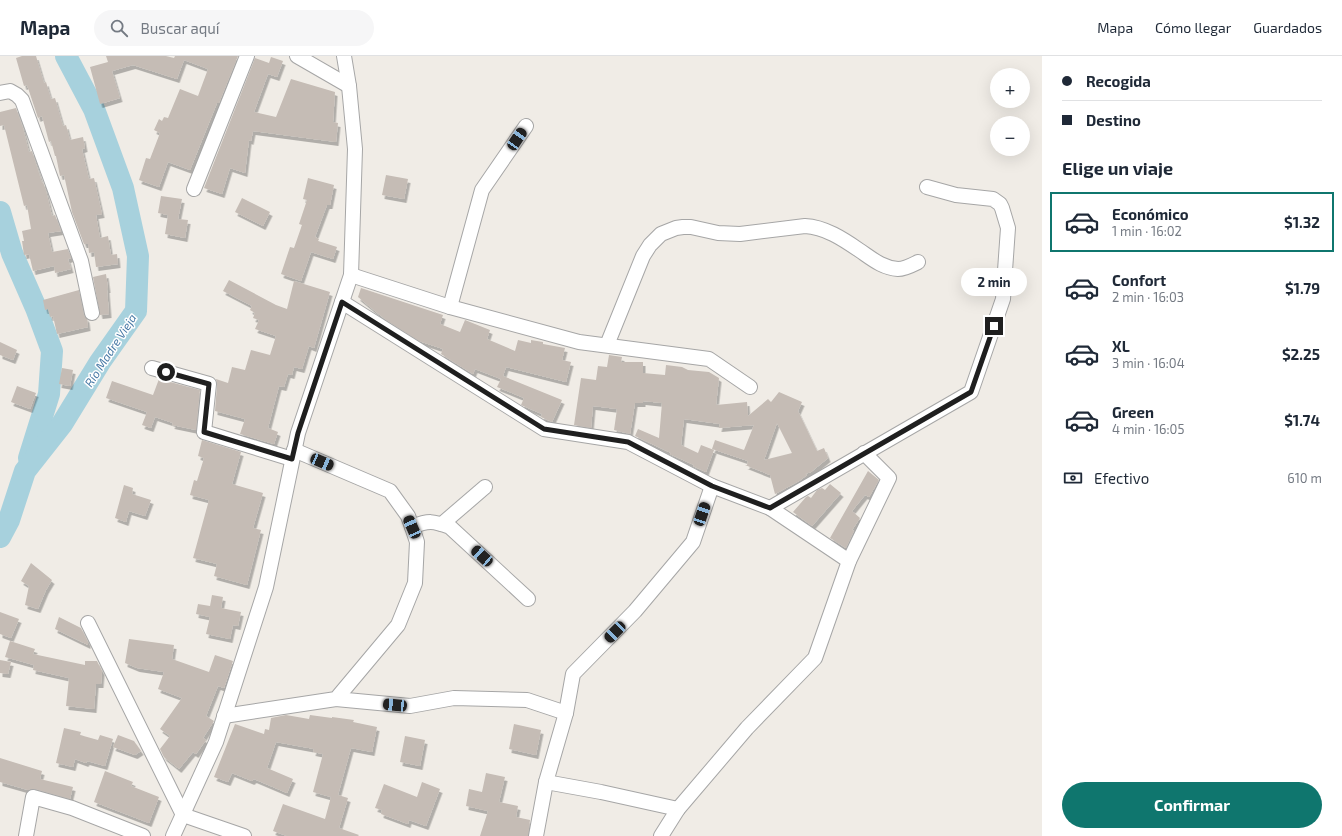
<!DOCTYPE html>
<html lang="es">
<meta charset="utf-8">
<style>
:root{--surface:#fff;--page:#f6f6f7;--text:#1f2937;--muted:#747a83;--line:#e0e1e3;--accent:#0f766e}
body{margin:0;font-family:"Exo 2",sans-serif;background:var(--page);color:var(--text);height:100vh;display:flex;flex-direction:column;font-size:15px;white-space:nowrap}
*{box-sizing:border-box;margin:0}
p{font-size:13px;color:var(--muted)}
.icon{flex:none;width:22px;height:22px;fill:none;stroke:currentColor;stroke-width:2;stroke-linecap:round;stroke-linejoin:round}
.map{position:relative;flex:1;overflow:hidden}
.panel{display:flex;flex-direction:column;background:var(--surface);width:300px}
.panel>*{flex:none}
.guide{display:grid;align-content:center;height:88px;padding:0 20px;background:var(--surface)}
.controls{position:absolute;left:990px;top:12px;display:grid;gap:8px}
.controls a{display:grid;place-items:center;width:40px;height:40px;border-radius:50%;background:var(--surface);box-shadow:0 4px 16px #0002;font-size:20px}
.end{position:absolute;width:18px;height:18px;margin:-9px;border:5px solid #1f1f1f;background:#fff;box-shadow:0 0 0 2px #fff}
.from{border-radius:50%}
.bubble{position:absolute;height:28px;border-radius:14px;background:var(--surface);box-shadow:0 4px 16px #0002;font-size:13px;font-weight:700;line-height:28px;text-align:center}
.car{position:absolute;width:12px;height:24px;margin:-12px -6px;border-radius:5px;box-shadow:0 0 3px 1px #0007;background:linear-gradient(#222 24%,#8ab4d8 0 40%,#222 0 76%,#8ab4d8 0 86%,#222 0)}
.guide b{display:flex;align-items:center;gap:14px;height:38px;font-size:15px}
.guide b+b{border-top:1px solid var(--line)}
.guide i{width:10px;height:10px;background:var(--text)}
ul{padding:0;list-style:none}
li{display:flex;align-items:center;gap:12px;height:60px;margin:0 8px 6px;padding:0 12px;border:2px solid transparent;border-radius:0px}
li div{flex:1}
li b{display:block;font-size:15px}
li em{font-style:normal;font-weight:700}
li.on{border-color:var(--accent)}
li>.icon{width:36px;height:36px;stroke-width:1.5}
h2{padding:0 20px;font-size:18px;line-height:48px}
.pay{display:flex;align-items:center;gap:10px;height:44px;padding:0 20px;font-size:15px}
.pay p{margin-inline-start:auto}
.button{display:flex;gap:8px;margin-top:auto;padding:8px 20px}
.button a{flex:1;height:46px;border-radius:24px;background:var(--accent);color:#fff;font-size:16px;font-weight:700;line-height:46px;text-align:center}
header{display:flex;align-items:center;gap:24px;box-sizing:border-box;height:56px;padding:0 20px;background:var(--surface);border-bottom:1px solid var(--line)}
header strong{font-size:19px}
nav{display:flex;gap:22px;margin-inline-start:auto;font-size:14px}
.search{width:280px;height:36px;background:var(--page);display:flex;align-items:center;gap:10px;box-sizing:border-box;padding:0 14px;border-radius:22px;color:var(--muted);font-size:15px}
main{display:flex;flex:1;min-height:0}
.map>svg:first-child{display:block}
.lines{fill:none;stroke-linecap:round;stroke-linejoin:round}
.river{stroke:#a7d1dd;stroke-width:22}
.building{fill:#c5bcb5;fill-rule:evenodd;filter:url(#shadow)}
.street-casing{stroke:#a6a6a6;stroke-width:16}
.street{stroke:#fff;stroke-width:14}
.route{stroke:#1f1f1f;stroke-width:5}
.labels{text-anchor:middle;dominant-baseline:central;stroke-width:3;stroke-linejoin:round;paint-order:stroke}
.water-label{font-size:12px;font-style:italic;fill:#497aa6;stroke:#fff}
</style>
<header>
<strong>Mapa</strong>
<div class="search"><svg class="icon" aria-label="search" viewBox="0 0 24 24"><circle cx="10" cy="10" r="6"/><path d="M15 15l6 6"/></svg>Buscar aquí</div>
<nav><a>Mapa</a><a>Cómo llegar</a><a>Guardados</a></nav>
</header>
<main>
<div class="map">
<svg width="1042" height="780" viewBox="0 0 1042 780">
<defs>
<filter id="shadow"><feDropShadow dx="2.5" dy="4" stdDeviation="0" flood-color="#0004"/></filter>
</defs>
<rect width="100%" height="100%" fill="#f0ece6"/>
<g class="lines">
<!-- river -->
<g class="river">
<polyline points="0,156 12,197 36,252 52,295 49,338 29,402"/>
<polyline points="0,481 9,464 25,415 62,368 100,306 136,255 138,200 123,132 94,53 66,0"/>
</g>
</g>
<!-- building -->
<g class="building">
<polygon points="22,0 36,0 44,27 46,26 51,43 55,42 63,70 66,69 70,84 83,81 85,92 82,93 89,123 94,122 102,158 96,159 100,182 108,180 111,199 117,198 118,208 96,211 94,196 89,197 88,188 84,188 72,156 64,119 60,120 56,100 55,100 51,85 49,86 42,60 38,62 27,29 24,30 16,2"/>
<polygon points="106,0 166,0 174,2 175,0 238,0 219,47 217,47 190,114 168,106 159,131 139,124 146,102 150,103 160,77 154,74 159,63 162,65 164,61 168,62 180,33 198,40 208,13 184,4 177,23 133,9 112,15 120,42 100,48 90,11 108,6"/>
<polygon points="271,1 283,5 277,21 268,18 254,56 276,61 291,23 335,36 333,66 338,67 336,86 253,75 251,85 249,84 245,117 230,112 222,138 204,132 255,2 269,7"/>
<polygon points="16,52 23,72 29,96 32,95 42,127 43,126 46,135 52,160 55,159 61,175 48,177 52,196 68,193 71,202 68,203 71,213 55,217 54,210 33,215 29,198 24,199 22,185 24,185 22,175 31,173 27,149 24,150 4,69 0,70 0,56"/>
<polygon points="386,119 408,123 404,143 382,139"/>
<polygon points="308,122 334,129 330,149 327,149 315,181 319,183 318,185 337,191 333,203 311,196 301,225 281,218 290,191 294,192 302,169 299,168 307,144 303,143"/>
<polygon points="161,140 182,143 178,163 188,164 185,182 165,178 168,159 158,157"/>
<polygon points="242,142 270,156 263,170 235,156"/>
<polygon points="106,218 108,233 107,233 109,258 100,259 93,221"/>
<polygon points="229,224 276,249 287,253 294,225 330,236 314,292 309,290 302,313 294,311 292,319 288,318 284,331 279,330 268,372 278,376 274,388 240,378 245,363 215,355 217,329 216,323 228,327 232,311 245,314 251,294 270,299 276,280 255,273 259,264 253,262 255,257 250,254 252,250 223,235"/>
<polygon points="361,232 443,259 440,268 460,276 465,264 490,274 487,283 515,295 518,284 531,287 531,284 543,286 543,288 565,292 562,304 571,306 566,326 506,311 503,320 562,344 552,366 541,361 542,358 521,349 524,342 497,331 501,323 475,313 473,318 441,298 443,293 419,285 386,264 358,241"/>
<polygon points="79,234 84,259 87,263 88,271 57,278 53,260 50,261 48,253 45,254 43,244"/>
<polygon points="0,286 17,294 13,304 0,299"/>
<path d="M609 299 622 301 621 306H643V317L665 319 666 309 682 311 688 314 709 316 719 322 716 349 747 346 748 360 768 343 771 346 779 336 802 346 798 355 817 395 824 392 828 402 811 416 805 418 807 419 799 425 775 438 770 419 745 409H747L748 405 712 393 715 384 744 394 754 369 719 372 720 368 684 363 681 389 698 397 701 389 714 394 706 416 693 410 694 409 672 399H670L671 397 635 380 638 373 659 382 662 347 643 345V347H635L630 378 614 374 617 353 593 350 591 372 574 369 581 322 596 324 598 310 607 311ZM777 367 792 397 764 404Z"/>
<polygon points="62,312 73,314 70,330 59,328"/>
<polygon points="159,323 200,334 196,374 172,369 173,367 155,361 151,372 142,369 147,356 106,342 112,325 153,339"/>
<polygon points="17,330 36,337 30,353 11,346"/>
<polygon points="202,384 241,396 232,428 263,437 253,472 261,474 247,529 214,520 217,508 193,502 209,444 190,439 194,424 197,425 204,402 198,400"/>
<polygon points="868,415 879,424 869,441 865,439 852,455 860,462 852,474 854,475 846,492 830,482"/>
<polygon points="830,428 841,437 812,470 793,456 806,441 808,440 811,442 817,434 822,432 825,434"/>
<polygon points="124,429 133,432 132,438 151,444 145,460 129,455 126,466 115,462"/>
<polygon points="31,507 52,524 46,534 38,553 25,549 29,530 21,525"/>
<polygon points="212,539 223,541 221,552 241,556 238,570 233,569 230,583 206,578 210,561 196,558 198,548 210,550"/>
<polygon points="0,556 19,563 11,582 0,578"/>
<polygon points="59,561 81,572 88,586 88,589 55,573"/>
<polygon points="129,583 174,589 172,603 209,616 215,599 233,605 224,632 218,630 206,660 214,665 203,682 206,684 196,698 193,696 179,713 164,701 160,693 170,680 160,673 182,642 158,633 164,616 137,612 125,607"/>
<polygon points="10,585 35,593 33,598 85,609 85,605 97,605 102,615 101,628 96,628 94,653 66,650 69,622 33,614 34,609 5,601"/>
<polygon points="0,604 11,606 8,618 0,617"/>
<polygon points="286,659 309,663 310,659 332,662 332,661 354,664 353,666 377,671 372,696 351,692 338,739 348,742 339,772 359,779 358,780 287,780 273,775 283,748 325,763 331,741 313,736 323,698 313,696 314,693 276,686 267,712 293,723 287,737 254,723 252,725 232,717 228,726 214,721 235,668 264,678 265,673 269,674 271,662"/>
<polygon points="514,668 541,674 536,699 509,693"/>
<polygon points="64,672 81,676 80,679 98,684 100,679 113,683 105,710 87,705 86,707 75,703 73,711 56,707"/>
<polygon points="118,679 134,685 141,695 135,699 113,691"/>
<polygon points="405,680 425,684 420,710 400,706"/>
<polygon points="0,702 42,715 40,723 73,731 70,743 35,733 28,734 0,726"/>
<polygon points="105,715 133,726 131,730 159,741 149,767 94,746"/>
<polygon points="486,717 505,721 499,746 518,750 516,761 530,764 528,780 480,780 488,755 466,750 469,733 482,736"/>
<polygon points="422,726 440,733 426,770 409,764 408,768 381,758 382,754 375,752 384,728 417,741"/>
</g>
<g class="lines">
<!-- street casing -->
<g class="street-casing">
<g id="street">
<polyline points="297,0 349,30"/>
<polyline points="0,37 10,35 17,39 22,44 81,205 92,257"/>
<polyline points="194,133 247,0"/>
<polyline points="351,219 450,251 579,286 709,303 750,331"/>
<polyline points="342,246 544,373 628,386 712,430"/>
<polyline points="450,251 482,134 526,70"/>
<path d="M607 289 643 200 650 189 661 178 676 172 683 171H691L718 177 740 178 805 170C825 171 843 183 859 194 871 202 882 212 898 213 905 213 912 209 918 206"/>
<polyline points="152,312 209,328 204,376 292,403"/>
<polyline points="770,452 849,505"/>
<polyline points="442,468 485,431"/>
<path d="M412 471C429 464 433 465 450 471L528 543"/>
<polyline points="88,567 183,759 244,780"/>
<polyline points="336,643 410,650 454,642 527,644 566,657"/>
<polyline points="224,660 336,643 398,569 415,527 417,486 412,471 408,460 390,435 294,394"/>
<polyline points="546,726 601,736 678,753"/>
<polyline points="26,780 33,741 72,752 143,780"/>
<polyline points="173,780 216,686 266,531 298,377 351,219 355,93 349,30 344,0"/>
<polyline points="536,780 546,726 566,657 573,618 635,555 693,486 712,430 770,452 971,336 1003,243 1008,172 1002,152 1000,148 993,143 956,139 927,131"/>
<polyline points="661,780 678,753 747,672 815,602 849,505 889,422 864,397"/>
</g>
</g>
<!-- street -->
<use href="#street" class="street"/>
</g>
<g class="lines">
<!-- route -->
<polyline class="route" points="166,316 209,328 204,376 292,403 298,377 342,246 544,373 628,386 712,430 770,452 971,336 994,270"/>
</g>
<g class="labels">
<!-- water labels -->
<g class="water-label">
<text transform="translate(110 294) rotate(-57)">Río Madre Vieja</text>
</g>
</g>
</svg>
<div class="controls">
<a>+</a>
<a>−</a>
</div>
<i class="end from" style="left:166px;top:316px"></i>
<i class="end" style="left:994px;top:270px"></i>
<div class="bubble" style="left:961px;top:212px;width:66px">2 min</div>
<i class="car" style="left:517px;top:83px;rotate:34deg"></i>
<i class="car" style="left:322px;top:406px;rotate:113deg"></i>
<i class="car" style="left:702px;top:458px;rotate:19deg"></i>
<i class="car" style="left:412px;top:471px;rotate:336deg"></i>
<i class="car" style="left:482px;top:500px;rotate:312deg"></i>
<i class="car" style="left:615px;top:576px;rotate:225deg"></i>
<i class="car" style="left:395px;top:649px;rotate:275deg"></i>
</div>
<section class="panel">
<div class="guide">
<b><i class="from"></i>Recogida</b>
<b><i></i>Destino</b>
</div>
<h2>Elige un viaje</h2>
<ul>
<li class="on"><svg class="icon" aria-label="car" viewBox="0 0 24 24"><path d="M5 17H2v-5l4-1 3-4h7l3 4 3 1v5h-3M9 17h6M6 11h13"/><circle cx="7" cy="17" r="2"/><circle cx="17" cy="17" r="2"/></svg><div><b>Económico</b><p>1 min · 16:02</p></div><em>$1.32</em></li>
<li><svg class="icon" aria-label="car" viewBox="0 0 24 24"><path d="M5 17H2v-5l4-1 3-4h7l3 4 3 1v5h-3M9 17h6M6 11h13"/><circle cx="7" cy="17" r="2"/><circle cx="17" cy="17" r="2"/></svg><div><b>Confort</b><p>2 min · 16:03</p></div><em>$1.79</em></li>
<li><svg class="icon" aria-label="car" viewBox="0 0 24 24"><path d="M5 17H2v-5l4-1 3-4h7l3 4 3 1v5h-3M9 17h6M6 11h13"/><circle cx="7" cy="17" r="2"/><circle cx="17" cy="17" r="2"/></svg><div><b>XL</b><p>3 min · 16:04</p></div><em>$2.25</em></li>
<li><svg class="icon" aria-label="car" viewBox="0 0 24 24"><path d="M5 17H2v-5l4-1 3-4h7l3 4 3 1v5h-3M9 17h6M6 11h13"/><circle cx="7" cy="17" r="2"/><circle cx="17" cy="17" r="2"/></svg><div><b>Green</b><p>4 min · 16:05</p></div><em>$1.74</em></li>
</ul>
<div class="pay"><svg class="icon" aria-label="cash" viewBox="0 0 24 24"><path d="M3 7h18v10H3z"/><circle cx="12" cy="12" r="2"/></svg>Efectivo<p>610 m</p></div>
<div class="button"><a>Confirmar</a></div>
</section>
</main>
